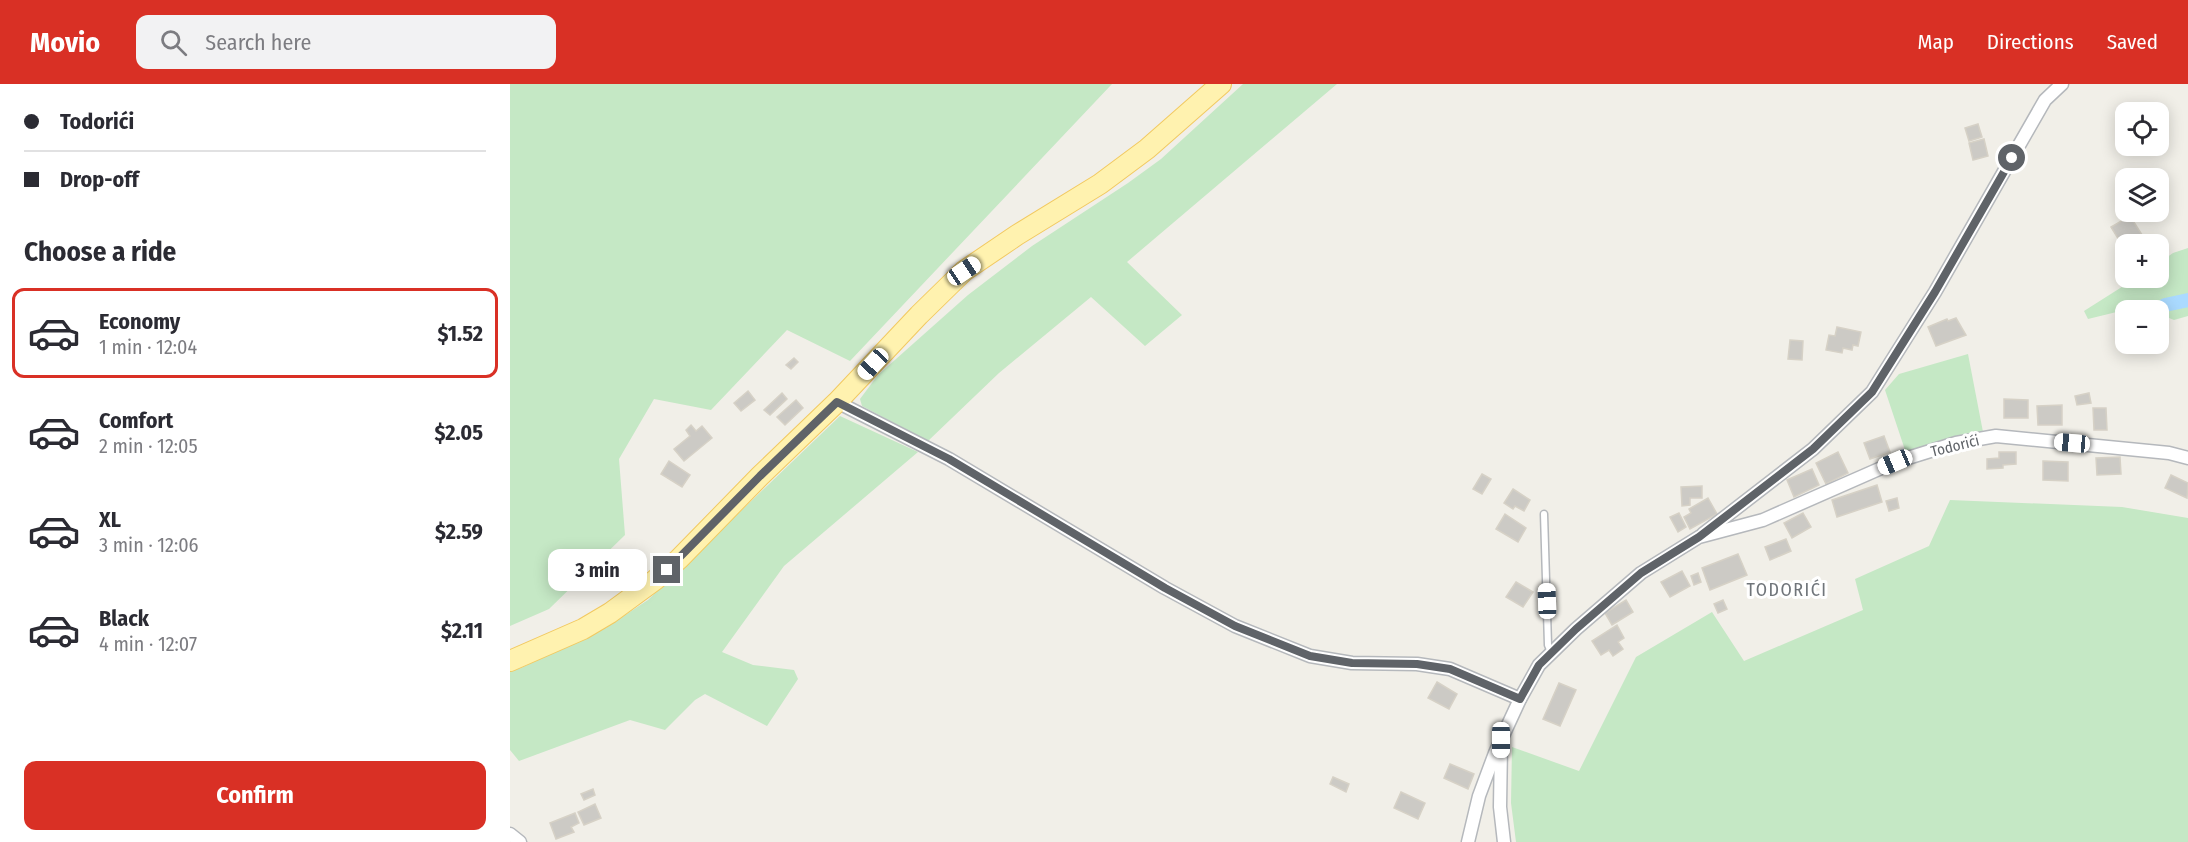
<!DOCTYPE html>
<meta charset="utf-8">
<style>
:root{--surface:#fff;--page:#f2f2f3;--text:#2b2b33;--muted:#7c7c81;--line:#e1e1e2;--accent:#d93025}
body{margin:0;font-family:"Fira Sans Condensed",sans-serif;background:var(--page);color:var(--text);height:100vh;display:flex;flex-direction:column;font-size:22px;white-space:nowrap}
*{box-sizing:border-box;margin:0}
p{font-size:20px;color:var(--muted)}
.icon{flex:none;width:33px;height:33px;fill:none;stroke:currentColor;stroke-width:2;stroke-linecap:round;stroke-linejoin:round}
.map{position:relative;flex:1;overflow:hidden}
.side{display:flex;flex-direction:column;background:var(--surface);width:510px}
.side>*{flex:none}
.banner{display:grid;align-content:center;height:132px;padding:0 24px;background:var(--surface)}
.fabs{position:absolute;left:1605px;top:18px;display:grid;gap:12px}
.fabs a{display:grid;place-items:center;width:54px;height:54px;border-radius:12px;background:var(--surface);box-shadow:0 3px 15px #0003;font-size:30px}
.end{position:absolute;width:27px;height:27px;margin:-14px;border:8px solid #5f6368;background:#fff;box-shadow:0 0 0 3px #fff}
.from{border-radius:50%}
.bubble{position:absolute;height:42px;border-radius:12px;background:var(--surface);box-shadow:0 3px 15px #0003;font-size:20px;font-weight:700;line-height:42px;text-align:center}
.car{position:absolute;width:18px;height:36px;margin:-18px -9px;border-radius:8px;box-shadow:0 0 4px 2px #0007;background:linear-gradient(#fff 24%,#345 0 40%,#fff 0 76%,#345 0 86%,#fff 0)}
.banner b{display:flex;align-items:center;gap:21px;height:57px;font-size:22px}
.banner b+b{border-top:2px solid var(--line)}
.banner i{width:15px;height:15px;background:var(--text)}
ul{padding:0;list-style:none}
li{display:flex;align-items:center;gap:18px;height:90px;margin:0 12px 9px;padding:0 12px;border:3px solid transparent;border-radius:12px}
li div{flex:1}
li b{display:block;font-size:22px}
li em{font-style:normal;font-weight:700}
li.selected{border-color:var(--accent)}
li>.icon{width:54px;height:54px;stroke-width:1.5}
h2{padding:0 24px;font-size:27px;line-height:72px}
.action{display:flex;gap:12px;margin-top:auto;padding:12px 24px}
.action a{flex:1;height:69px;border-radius:12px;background:var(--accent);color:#fff;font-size:24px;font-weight:700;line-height:69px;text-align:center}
header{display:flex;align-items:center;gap:36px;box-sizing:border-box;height:84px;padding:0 30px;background:var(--accent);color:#fff}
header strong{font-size:28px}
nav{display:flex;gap:33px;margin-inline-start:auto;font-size:21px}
.search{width:420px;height:54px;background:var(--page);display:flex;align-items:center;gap:15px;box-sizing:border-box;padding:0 21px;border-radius:12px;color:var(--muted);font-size:22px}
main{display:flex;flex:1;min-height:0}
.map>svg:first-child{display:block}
.green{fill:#c5e8c5}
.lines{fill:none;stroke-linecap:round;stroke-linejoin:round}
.canal{stroke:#aadaff;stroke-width:14}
.building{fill:#cccac5;stroke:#d6d1c6;stroke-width:1.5}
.lane-casing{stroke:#b5b8bc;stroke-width:9}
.street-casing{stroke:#b5b8bc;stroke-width:15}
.primary-casing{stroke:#f2c960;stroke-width:22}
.lane{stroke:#fff;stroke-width:6}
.street{stroke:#fff;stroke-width:12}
.primary{stroke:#fff2af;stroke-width:20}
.route{stroke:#5f6368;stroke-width:8}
.labels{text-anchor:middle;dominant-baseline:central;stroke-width:6;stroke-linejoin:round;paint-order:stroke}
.street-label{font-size:15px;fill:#5f6368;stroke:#fff}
.quarter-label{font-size:18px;letter-spacing:1.5px;fill:#70757a;stroke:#fff}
</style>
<header>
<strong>Movio</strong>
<div class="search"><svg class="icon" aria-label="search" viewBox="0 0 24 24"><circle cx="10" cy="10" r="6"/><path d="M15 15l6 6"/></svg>Search here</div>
<nav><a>Map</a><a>Directions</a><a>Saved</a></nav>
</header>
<main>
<section class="side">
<div class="banner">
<b><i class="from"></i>Todorići</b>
<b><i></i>Drop-off</b>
</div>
<h2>Choose a ride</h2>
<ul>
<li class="selected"><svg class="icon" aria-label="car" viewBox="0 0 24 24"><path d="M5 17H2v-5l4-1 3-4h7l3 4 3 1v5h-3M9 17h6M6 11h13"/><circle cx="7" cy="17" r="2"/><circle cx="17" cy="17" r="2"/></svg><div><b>Economy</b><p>1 min · 12:04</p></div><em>$1.52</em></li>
<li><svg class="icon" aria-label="car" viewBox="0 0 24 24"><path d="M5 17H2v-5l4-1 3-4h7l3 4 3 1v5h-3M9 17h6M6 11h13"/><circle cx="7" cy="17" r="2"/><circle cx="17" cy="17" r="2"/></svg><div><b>Comfort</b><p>2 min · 12:05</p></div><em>$2.05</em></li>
<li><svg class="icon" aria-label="car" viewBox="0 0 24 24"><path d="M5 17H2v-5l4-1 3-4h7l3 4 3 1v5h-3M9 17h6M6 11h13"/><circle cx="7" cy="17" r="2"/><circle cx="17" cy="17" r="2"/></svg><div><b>XL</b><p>3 min · 12:06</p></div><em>$2.59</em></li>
<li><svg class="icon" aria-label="car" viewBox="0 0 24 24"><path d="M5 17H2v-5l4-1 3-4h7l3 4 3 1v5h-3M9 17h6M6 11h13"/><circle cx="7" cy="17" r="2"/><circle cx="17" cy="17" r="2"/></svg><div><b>Black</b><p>4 min · 12:07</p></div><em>$2.11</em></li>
</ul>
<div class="action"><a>Confirm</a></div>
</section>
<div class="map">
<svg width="1678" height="758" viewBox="0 0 1678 758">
<rect width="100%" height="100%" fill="#f1efe8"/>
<!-- green -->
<g class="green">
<polygon points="0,0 602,0 340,277 277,246 201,326 144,315 109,375 115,451 39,525 0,542"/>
<polygon points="733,0 827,0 617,178 672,231 635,262 581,213 489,289 418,357 352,322 350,315 368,291 458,211 522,162 618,99 651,75"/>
<polygon points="1678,164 1678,232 1664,236 1649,230 1648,226 1638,226 1627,223 1578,235 1574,227 1626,194 1648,194 1649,179 1663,169"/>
<polygon points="1458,270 1473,348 1434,356 1396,369 1375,306 1389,290"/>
<polygon points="330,332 408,368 274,482 212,568 243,581 284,586 288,595 257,642 195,610 185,616 155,646 120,636 9,677 0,666 0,587 11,584 97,543 138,516"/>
<polygon points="1440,416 1612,423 1678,434 1678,758 1006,758 1001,719 1002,663 1069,687 1126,573 1202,528 1234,577 1353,526 1345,495 1419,462"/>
</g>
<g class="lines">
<!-- canal -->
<polyline class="canal" points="1655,221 1678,216"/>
</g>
<!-- building -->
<g class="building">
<polygon points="1468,40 1472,53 1459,57 1455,44"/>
<polygon points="1474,55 1478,72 1463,76 1459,59"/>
<polygon points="1620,132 1634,154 1623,160 1616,160 1615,166 1601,143"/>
<polygon points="1446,234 1456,251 1426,262 1418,243 1437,235 1438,237"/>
<polygon points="1327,243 1351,248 1348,262 1343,261 1342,266 1333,264 1332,269 1316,266 1319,251 1325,252"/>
<polygon points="1280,256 1293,257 1292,276 1278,275"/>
<polygon points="284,274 288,278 281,285 276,281"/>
<polygon points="238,307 245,316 231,327 224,319"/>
<polygon points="272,309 277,315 260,331 254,326"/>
<polygon points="1579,309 1581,319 1567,321 1565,312"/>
<polygon points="1494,315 1518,316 1518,334 1494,334"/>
<polygon points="286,316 293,324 275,341 267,333"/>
<polygon points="1552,321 1552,341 1528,341 1527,322"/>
<polygon points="1583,324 1596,324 1597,346 1584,346"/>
<polygon points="181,341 186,347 192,342 202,354 174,377 164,365 180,352 176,346"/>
<polygon points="1374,352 1380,368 1360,375 1354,359"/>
<polygon points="1328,368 1338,389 1316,400 1306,379"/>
<polygon points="1489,368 1506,368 1506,380 1493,381 1493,384 1477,385 1477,375 1489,374"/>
<polygon points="1610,373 1611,390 1587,391 1586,374"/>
<polygon points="159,377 180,391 172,403 151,390"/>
<polygon points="1533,377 1558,378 1558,397 1533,396"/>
<polygon points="1302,385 1309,401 1284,413 1277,396"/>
<polygon points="972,390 981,395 972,410 963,405"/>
<polygon points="1661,391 1678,399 1677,414 1655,404"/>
<polygon points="1367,401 1372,418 1327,433 1322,416"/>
<polygon points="1192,402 1192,414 1180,414 1180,421 1172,422 1171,403"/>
<polygon points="1003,405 1020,416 1014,427 1005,422 1003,425 994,419"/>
<polygon points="1198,414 1207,430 1180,445 1174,433 1181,429 1179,425"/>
<polygon points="1387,414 1389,424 1379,427 1376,417"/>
<polygon points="1169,429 1176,443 1168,448 1160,433"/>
<polygon points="1293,429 1301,443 1282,454 1274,439"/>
<polygon points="995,430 1016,444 1008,458 986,445"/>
<polygon points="1276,455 1281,467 1260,476 1255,463"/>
<polygon points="1228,470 1237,491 1200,506 1192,484"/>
<polygon points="1172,487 1180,502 1160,513 1151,498"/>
<polygon points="1188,489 1191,498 1184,501 1181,492"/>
<polygon points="1006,498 1023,508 1013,523 996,513"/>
<polygon points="1116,516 1123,528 1102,541 1095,529"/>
<polygon points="1213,516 1217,525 1208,529 1204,520"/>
<polygon points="1107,541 1114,554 1108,558 1113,565 1103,572 1099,566 1091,571 1082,557"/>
<polygon points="927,598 947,610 939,625 918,614"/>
<polygon points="1049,599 1066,606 1050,642 1033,635"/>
<polygon points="940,680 964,690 958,705 934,694"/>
<polygon points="823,693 839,700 836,708 820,700"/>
<polygon points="83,705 85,711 74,716 71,710"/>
<polygon points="891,708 915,719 908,735 884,724"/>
<polygon points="85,720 91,734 74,741 68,728"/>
<polygon points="65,729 69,739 61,743 64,748 46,755 40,739"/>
</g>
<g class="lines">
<!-- lane casing -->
<g class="lane-casing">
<polyline id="lane" points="1034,430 1038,561 1041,568"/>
</g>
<!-- street casing -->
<g class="street-casing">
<g id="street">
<polyline points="327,318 439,375 655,504 725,542 800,572 842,579 907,580 940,585 1010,615"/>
<polyline points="1193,450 1303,365 1362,308 1425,208 1535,16 1552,0"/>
<polyline points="991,661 990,723 994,758"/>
<polyline points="0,750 10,758"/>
<polyline points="958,758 969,712 985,669 1010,615 1029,581 1066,545 1131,489 1189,453 1253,436 1385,378 1446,359 1486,352 1659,369 1678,374"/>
</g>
</g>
<!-- primary casing -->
<g class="primary-casing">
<polyline id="primary" points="0,577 73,545 100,529 145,496 169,475 250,392 327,318 409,231 454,187 507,151 590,100 637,65 711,0"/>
</g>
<!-- lane -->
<use href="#lane" class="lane"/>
<!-- street -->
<use href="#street" class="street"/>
<!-- primary -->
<use href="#primary" class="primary"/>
</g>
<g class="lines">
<!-- route -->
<polyline class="route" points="157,486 250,392 327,318 439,375 655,504 725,542 800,572 842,579 907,580 940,585 1010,615 1029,581 1066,545 1131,489 1189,453 1303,365 1362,308 1425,208 1502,74"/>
</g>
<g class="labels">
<!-- street labels -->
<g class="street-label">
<text transform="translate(1445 362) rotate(-14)">Todorići</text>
</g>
<!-- quarter labels -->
<g class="quarter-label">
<text x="1277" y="506">TODORIĆI</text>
</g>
</g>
</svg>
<div class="fabs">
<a><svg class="icon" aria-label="locate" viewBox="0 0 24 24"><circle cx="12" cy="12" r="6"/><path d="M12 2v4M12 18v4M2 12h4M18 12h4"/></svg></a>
<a><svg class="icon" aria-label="layers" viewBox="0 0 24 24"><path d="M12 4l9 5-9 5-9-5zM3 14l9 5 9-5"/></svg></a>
<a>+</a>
<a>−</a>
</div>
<i class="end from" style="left:1502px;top:74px"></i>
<i class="end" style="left:157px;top:486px"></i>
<div class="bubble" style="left:38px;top:465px;width:99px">3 min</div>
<i class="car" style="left:454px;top:187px;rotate:56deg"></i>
<i class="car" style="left:363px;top:280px;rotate:223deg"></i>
<i class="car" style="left:1562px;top:359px;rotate:275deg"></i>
<i class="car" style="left:1385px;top:378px;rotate:247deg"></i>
<i class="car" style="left:1037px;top:517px;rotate:358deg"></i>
<i class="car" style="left:991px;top:656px;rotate:180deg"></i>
</div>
</main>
